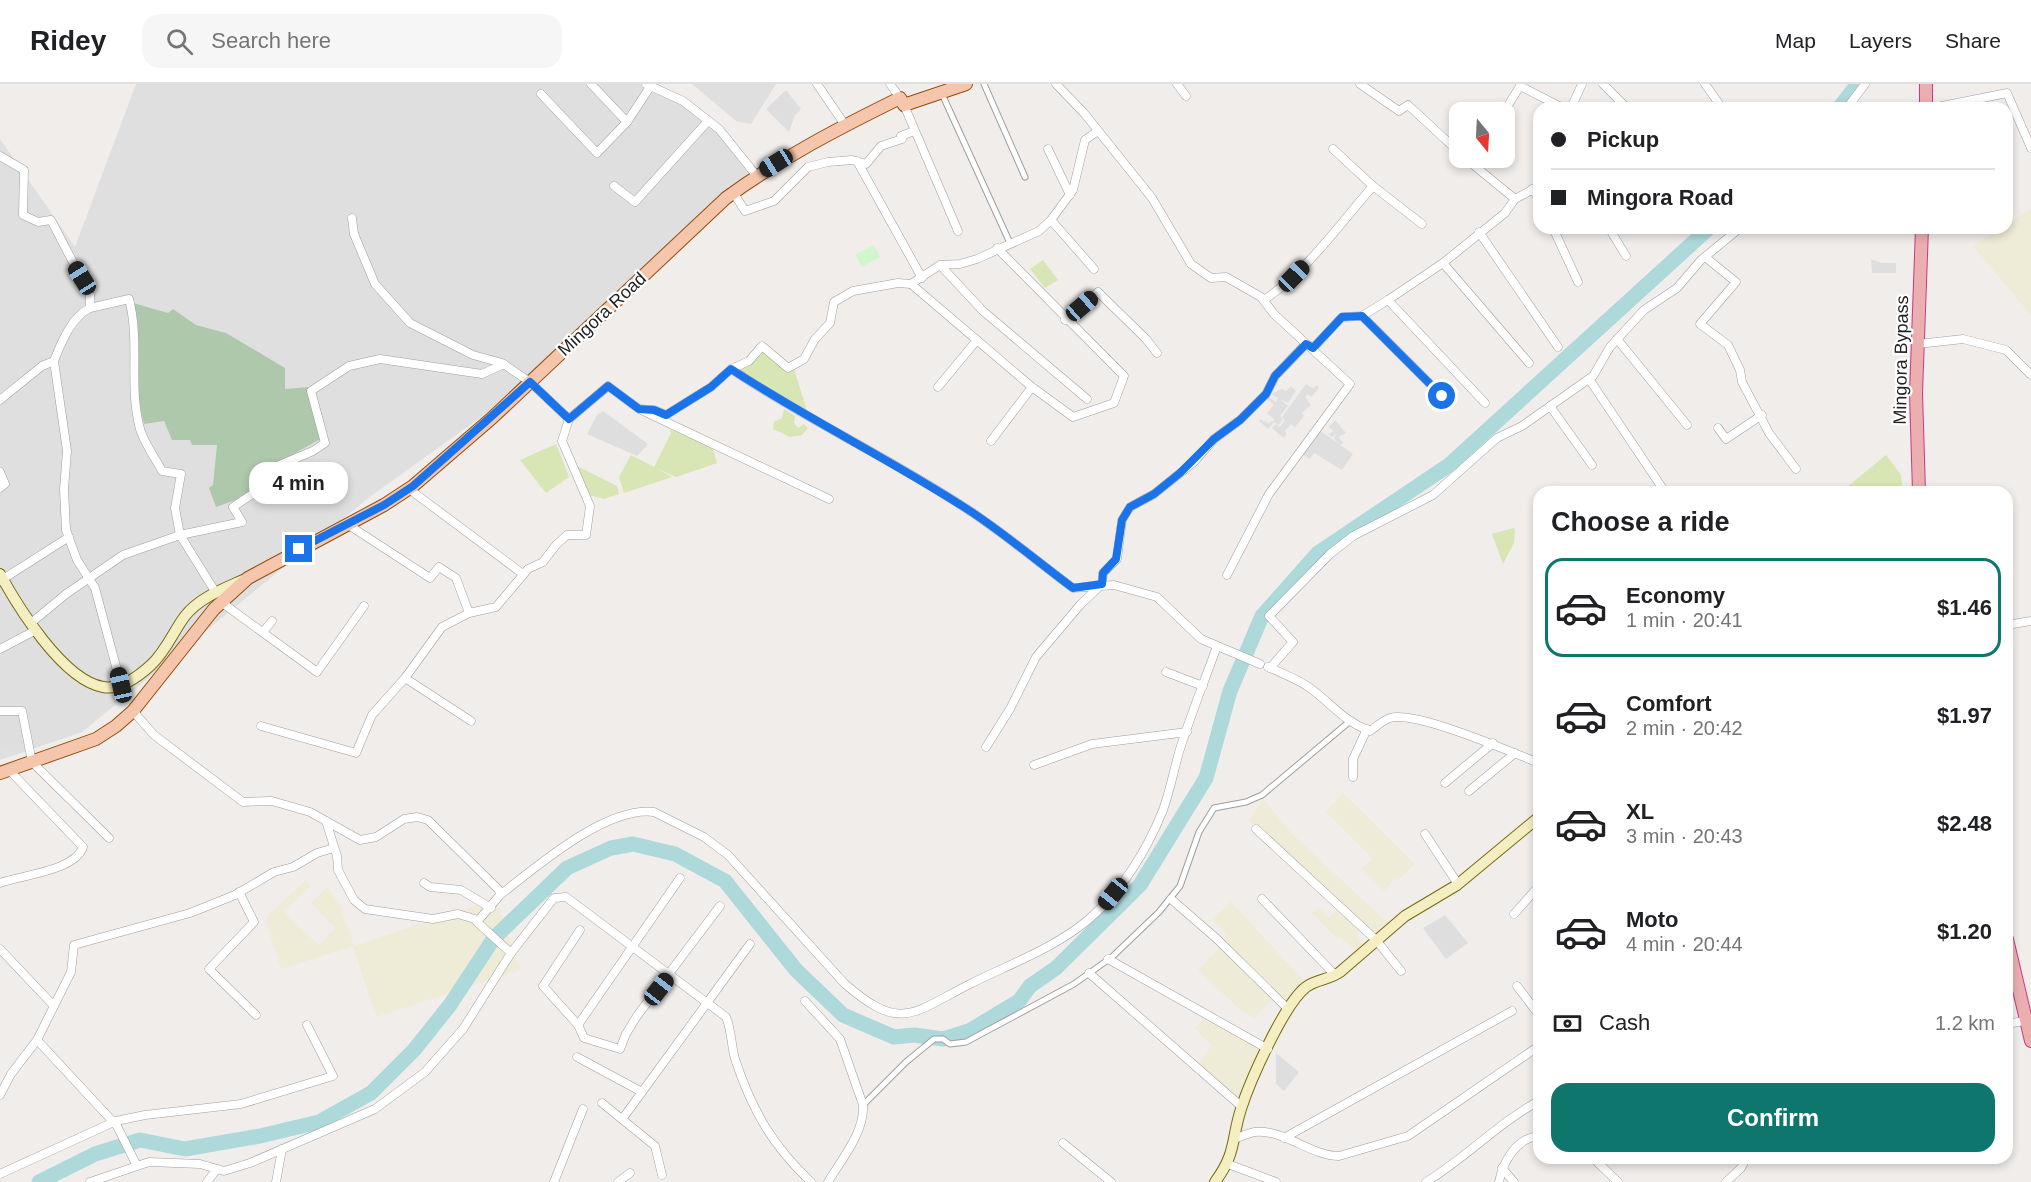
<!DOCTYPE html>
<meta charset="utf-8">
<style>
:root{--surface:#fff;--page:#f6f6f6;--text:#202124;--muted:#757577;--line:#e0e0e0;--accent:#0f766e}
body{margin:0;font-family:Arial,sans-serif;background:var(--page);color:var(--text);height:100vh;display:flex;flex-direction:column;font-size:22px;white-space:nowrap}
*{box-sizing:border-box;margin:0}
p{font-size:20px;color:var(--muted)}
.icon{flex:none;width:33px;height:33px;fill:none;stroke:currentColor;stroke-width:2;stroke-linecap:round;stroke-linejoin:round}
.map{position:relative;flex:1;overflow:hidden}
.details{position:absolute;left:1533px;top:402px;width:480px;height:678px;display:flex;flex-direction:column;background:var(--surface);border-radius:18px;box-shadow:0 3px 9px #0003}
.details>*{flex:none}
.banner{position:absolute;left:1533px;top:18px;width:480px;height:132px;border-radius:18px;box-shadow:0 3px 9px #0003;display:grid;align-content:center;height:132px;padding:0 18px;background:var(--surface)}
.needle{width:39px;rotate:162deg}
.controls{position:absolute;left:1449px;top:18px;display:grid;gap:12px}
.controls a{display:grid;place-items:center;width:66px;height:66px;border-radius:12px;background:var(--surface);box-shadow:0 3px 9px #0003;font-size:30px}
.end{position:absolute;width:27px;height:27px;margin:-14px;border:8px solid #1a73e8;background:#fff;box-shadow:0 0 0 3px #fff}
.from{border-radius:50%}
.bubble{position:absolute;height:42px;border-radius:18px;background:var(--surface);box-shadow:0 3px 9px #0003;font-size:20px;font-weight:700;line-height:42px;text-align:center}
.car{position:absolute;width:18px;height:36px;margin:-18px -9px;border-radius:8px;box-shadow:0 0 4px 2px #0007;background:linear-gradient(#222 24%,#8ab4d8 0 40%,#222 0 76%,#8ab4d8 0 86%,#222 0)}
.banner b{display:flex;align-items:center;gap:21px;height:57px;font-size:22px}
.banner b+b{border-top:2px solid var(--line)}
.banner i{width:15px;height:15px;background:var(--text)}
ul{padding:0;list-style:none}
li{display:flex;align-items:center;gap:18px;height:99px;margin:0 12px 9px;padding:0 6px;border:3px solid transparent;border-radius:18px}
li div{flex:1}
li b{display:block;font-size:22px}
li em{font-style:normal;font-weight:700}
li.on{border-color:var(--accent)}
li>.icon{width:54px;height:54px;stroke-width:1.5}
h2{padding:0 18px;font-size:27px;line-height:72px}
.pay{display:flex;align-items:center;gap:15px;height:66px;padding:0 18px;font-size:22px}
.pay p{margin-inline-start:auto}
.cta{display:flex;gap:12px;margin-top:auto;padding:12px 18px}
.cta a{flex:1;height:69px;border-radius:18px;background:var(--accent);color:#fff;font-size:24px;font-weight:700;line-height:69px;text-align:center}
header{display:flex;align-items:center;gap:36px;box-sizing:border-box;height:84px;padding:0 30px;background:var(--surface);border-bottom:2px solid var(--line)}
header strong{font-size:28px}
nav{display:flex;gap:33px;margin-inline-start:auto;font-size:21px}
.search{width:420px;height:54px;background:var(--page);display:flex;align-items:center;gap:15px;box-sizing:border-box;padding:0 21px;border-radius:18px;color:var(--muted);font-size:22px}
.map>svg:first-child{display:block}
.residential{fill:#e0dfdf}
.farmland{fill:#eeebd7}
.grass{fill:#d7e6b4}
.cemetery{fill:#aec8ac}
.park{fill:#d1f6cc}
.parking{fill:#dedede}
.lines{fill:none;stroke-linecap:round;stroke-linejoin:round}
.river{stroke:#aed9db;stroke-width:15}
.pedestrian-casing{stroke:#9f9f9f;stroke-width:7}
.minor-casing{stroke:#9f9f9f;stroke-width:9}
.secondary-casing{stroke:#746b0e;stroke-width:12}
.primary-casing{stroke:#934c0c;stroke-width:14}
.trunk-casing{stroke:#ce3789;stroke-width:14}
.pedestrian{stroke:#fff;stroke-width:5}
.minor{stroke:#fff;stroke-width:8}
.secondary{stroke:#f5eec3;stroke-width:10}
.primary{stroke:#f5c6ab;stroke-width:12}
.trunk{stroke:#ebafb0;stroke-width:12}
.route{stroke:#1a73e8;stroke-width:8}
.labels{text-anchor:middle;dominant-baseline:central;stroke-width:4.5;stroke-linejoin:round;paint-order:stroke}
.street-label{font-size:18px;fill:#222;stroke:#fff}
</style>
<header>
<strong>Ridey</strong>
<div class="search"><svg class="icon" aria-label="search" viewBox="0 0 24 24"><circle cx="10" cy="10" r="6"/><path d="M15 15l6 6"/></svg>Search here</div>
<nav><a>Map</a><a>Layers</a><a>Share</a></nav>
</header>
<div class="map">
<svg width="2031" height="1098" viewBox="0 0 2031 1098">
<rect width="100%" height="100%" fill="#f1edea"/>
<!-- residential -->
<g class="residential">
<polygon points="136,0 658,0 721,44 756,85 530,298 371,412 82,648 0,676 0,55 75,163"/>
<polygon points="692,0 776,0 751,40 736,37"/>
<polygon points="1306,300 1313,304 1317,301 1319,304 1311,313 1308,310 1305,313 1311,321 1302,329 1304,332 1295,343 1291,340 1285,347 1287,350 1284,354 1272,344 1276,340 1280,343 1285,336 1282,333"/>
<polygon points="1291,302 1296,307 1288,319 1280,315 1288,322 1280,332 1283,335 1279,341 1274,338 1268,345 1259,337 1260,335 1264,338 1268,334 1265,337 1268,339 1275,336 1267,329 1274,321 1266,314 1267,312 1276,318 1278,314 1271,310 1282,305 1286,307"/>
<polygon points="1335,336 1346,349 1338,353 1343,358 1340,361 1353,370 1342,386 1314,369 1310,375 1300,369 1319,346 1338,359 1334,354 1337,349 1332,353 1326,348 1330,350 1333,347 1329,343"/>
</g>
<!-- farmland -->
<g class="farmland">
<polygon points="2031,125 2031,231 1973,162 2001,144 2007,144 2007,140"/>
<polygon points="1343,709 1415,780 1398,796 1395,794 1384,807 1362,785 1373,775 1326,728"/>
<polygon points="1263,715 1292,750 1389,840 1375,854 1249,736"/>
<polygon points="306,796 310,802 284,829 319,861 335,844 311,819 328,802 334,815 338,815 354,862 496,815 520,886 376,933 353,862 281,885 265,834"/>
<polygon points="1231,818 1304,897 1287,921 1223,856 1227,850 1213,835"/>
<polygon points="1318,823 1329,834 1338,825 1359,845 1358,854 1366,862 1354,866 1340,853 1338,855 1312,829"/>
<polygon points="1220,863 1271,916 1254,934 1242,927 1198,886"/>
<polygon points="1204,934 1263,967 1241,1015 1199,980 1212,961 1195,945"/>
</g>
<!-- grass -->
<g class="grass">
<polygon points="1043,176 1058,196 1045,204 1030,185"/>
<polygon points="761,267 787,288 794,285 808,330 736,286"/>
<polygon points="784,325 795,332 794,339 798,344 804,340 808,344 802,351 790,353 773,345 774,338 782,334"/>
<polygon points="669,345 712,363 717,379 676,393 656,384 672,393 624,409 619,393 631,371 654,383 671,349"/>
<polygon points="556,360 569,393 546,409 520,376"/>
<polygon points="1886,371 1901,391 1903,408 1841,408"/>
<polygon points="577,382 617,402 619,410 604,415 589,411"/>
<polygon points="1513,444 1515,445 1514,459 1503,480 1492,450"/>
</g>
<!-- cemetery -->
<path class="cemetery" d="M133 219 168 229 173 225 196 241 226 249 285 284V305L309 303 322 354 269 384 265 395 244 413 216 423 209 404 213 401 217 361H192L190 356H172L164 337 144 340C134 301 138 259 133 219Z"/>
<!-- park -->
<polygon class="park" points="874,161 880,173 862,183 855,171"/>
<!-- parking -->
<g class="parking">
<polygon points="786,6 801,25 795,31 789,48 766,25"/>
<polygon points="1871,175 1882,179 1896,179 1896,189 1872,189"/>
<polygon points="603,327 648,360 637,372 587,350 597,331"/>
<polygon points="21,627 27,658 0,664 0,629"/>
<polygon points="1445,831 1468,859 1446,875 1423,844"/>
<polygon points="1276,969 1299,988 1284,1007 1276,1000"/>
</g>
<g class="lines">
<!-- river -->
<g class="river">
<polyline points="1839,24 1858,0"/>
<polyline points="39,1098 95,1070 140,1056 185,1065 260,1052 319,1038 371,1009 414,966 450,921 494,854 567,784 611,764 633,760 675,770 725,797 796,886 843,931 894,953 914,951 943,955 969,947 1019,917 1030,902 1056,884 1140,801 1206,694 1230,607 1262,532 1318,469 1449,381 1709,144"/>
</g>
<!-- pedestrian casing -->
<g class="pedestrian-casing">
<g id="pedestrian">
<polyline points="984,0 1025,93"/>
<polyline points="942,10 1010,159"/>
<polyline points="863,1021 906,978 934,955 943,955 950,960 966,958 1074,900 1112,873 1159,828 1180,802 1199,748 1214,724 1246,718 1262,711 1349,638"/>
</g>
</g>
<!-- minor casing -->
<g class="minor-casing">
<g id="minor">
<polyline points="591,0 627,38 650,3"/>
<polyline points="646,0 683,17 719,45 756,91"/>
<polyline points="817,0 845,41"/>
<polyline points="890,0 900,14"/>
<polyline points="1056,0 1084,29 1152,114 1191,180 1211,194 1226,193 1261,213 1274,230 1350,300 1269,410 1227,491"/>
<polyline points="1177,0 1186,12"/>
<polyline points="1360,0 1399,27 1408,21 1460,69"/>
<polyline points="1603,0 1627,24"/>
<polyline points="1705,0 1722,24"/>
<polyline points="541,10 597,69 627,38"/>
<polyline points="904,21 958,147"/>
<polyline points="1571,24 1582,0"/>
<polyline points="1847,24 1865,0"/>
<polyline points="1932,24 2007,9 2031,64"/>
<polyline points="1504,28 1520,2 1563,24"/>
<polyline points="1048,65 1070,111"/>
<polyline points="1333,65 1373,102 1422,140"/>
<path d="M0 72 24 86 23 131 38 138 51 136 90 211V224C72 232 61 259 54 277L42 282 0 316"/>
<polyline points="1465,74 1515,115"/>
<polyline points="857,77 922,194"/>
<polyline points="614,102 635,118 708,37"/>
<polyline points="1532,105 1539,115"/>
<polyline points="733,108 745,127 774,117 808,83 828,78 852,76 866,80 881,62 902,55 901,52 914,47"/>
<path d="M352 134 354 150 375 200 410 239 473 271 502 279 530 298 569 335 608 302 639 325 654 326 666 331 711 303 731 285C807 336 890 374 967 425 1004 449 1038 478 1073 504L1114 501 1157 513 1201 555 1260 580"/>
<polyline points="1051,136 1094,185"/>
<polyline points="1553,144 1578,198"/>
<polyline points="1609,144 1626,172"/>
<polyline points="1479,148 1558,263"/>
<polyline points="1705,173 1736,198 1700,240 1728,261 1740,286 1742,298 1769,349 1796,385"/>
<polyline points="1443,179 1529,279"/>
<polyline points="940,181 983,227 1087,315"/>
<polyline points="911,200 1032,303 1073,333 1114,319 1124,292 997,164"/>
<path d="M1264 216C1307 187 1339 141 1373 102"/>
<polyline points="1388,216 1485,319"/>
<path d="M90 224 129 215C140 256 129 300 139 341 142 357 155 373 162 387L181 390 175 424 180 451 216 509"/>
<polyline points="1362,232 1442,312"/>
<polyline points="1065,236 1098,208 1146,255 1157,269"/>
<polyline points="1617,255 1687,341"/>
<polyline points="1918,260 1963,255 2006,266 2030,290"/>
<polyline points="54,277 67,367 64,405 66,446 77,476 95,504 121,601"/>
<polyline points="731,285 749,277 762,262 788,284 804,275 815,255 830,239 834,218 853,207 898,199 911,200 940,181 960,180 977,175 1039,147 1051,136 1073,106 1085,56 1098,47"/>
<polyline points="1589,295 1665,408"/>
<polyline points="938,303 977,256"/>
<polyline points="1550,322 1592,381"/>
<polyline points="641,326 829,415"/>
<polyline points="1718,344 1726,355 1762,331"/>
<polyline points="991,357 1032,303"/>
<polyline points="0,388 5,400 0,404"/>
<polyline points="409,405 523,490"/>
<polyline points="347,440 430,494 439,483 456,494 469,529"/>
<polyline points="0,497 69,453"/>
<polyline points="221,518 317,588 364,522"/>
<polyline points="31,539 66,510 123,471 180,451 242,438 233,423 266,401 275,383 313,367 325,359 311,307 349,282 380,275 482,290 504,280"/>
<polyline points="2007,541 2031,537"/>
<polyline points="263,548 272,537"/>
<polyline points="0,565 36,546"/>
<path d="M1268 583C1281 589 1298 595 1310 604 1332 620 1343 637 1370 647 1376 643 1383 636 1390 634 1415 626 1511 668 1539 679"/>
<polyline points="1270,584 1293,558 1269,532 1330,470 1353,452 1433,411 1497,354 1522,342 1593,292 1610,263 1644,226 1677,204 1701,176 1740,144"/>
<polyline points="1166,588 1203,602"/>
<polyline points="405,594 471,637"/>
<polyline points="0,627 22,627 32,678 109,754"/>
<polyline points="133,627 154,651 243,718 272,717 310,728 360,756 376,753 404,735 417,733 428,736 499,806 500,811 477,838 511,869"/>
<polyline points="261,642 356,669 372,631 405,594 442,543 469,529 496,523 528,485 543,478 556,461 567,451 586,451 590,422 562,357 569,335"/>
<polyline points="986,663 1010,625 1036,573 1080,521 1102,500 1103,489 1117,475 1122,436 1130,423 1154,410 1194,378 1214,355 1240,336 1266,310 1275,292 1306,260 1313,264 1342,233 1362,232 1388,216 1443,179 1505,129 1515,115 1539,102"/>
<polyline points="1034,681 1092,660 1187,648"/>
<polyline points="1353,693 1353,675 1367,645"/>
<polyline points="1445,699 1493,659"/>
<polyline points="1469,707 1515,669"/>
<polyline points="326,737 337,772 338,786 354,816 365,825 433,835 458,830 478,836"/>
<polyline points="1256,745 1376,856 1401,887"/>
<polyline points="1425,750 1458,800"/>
<path d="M0 799C21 791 75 787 83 763L9 686"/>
<polyline points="424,799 430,803 461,806 491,824"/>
<polyline points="239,808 254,838 209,885 256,931"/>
<path d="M500 811C536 783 606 722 654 728L704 753 728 771 845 900C901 948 911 930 970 900 1010 880 1055 864 1089 835 1122 807 1147 766 1163 726 1170 707 1174 685 1180 665 1191 630 1205 596 1217 562"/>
<polyline points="1171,815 1217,855 1288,925"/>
<polyline points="1262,815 1335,891"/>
<polyline points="1514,830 1539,802"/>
<polyline points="580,846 543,902 578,941 584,954 620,965 626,950 637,932 720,822"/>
<polyline points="0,865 54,922 37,956 11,990 0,1011"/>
<polyline points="1108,875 1268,965"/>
<polyline points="1089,889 1242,1023"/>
<polyline points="1517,902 1539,931"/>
<path d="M805 917 840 955 863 1021C865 1048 841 1076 828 1098"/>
<polyline points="54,922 71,888 74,861 190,829 235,811 274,788 293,783 317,769 334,764"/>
<polyline points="2007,940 2029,936"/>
<polyline points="578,941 680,794"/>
<polyline points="37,956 117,1042 137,1082"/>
<polyline points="577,973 642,1008"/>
<polyline points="602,1019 655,1062 662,1091"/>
<polyline points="623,1034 750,860"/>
<path d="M1236 1054C1242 1052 1249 1049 1255 1048 1284 1045 1311 1072 1339 1072L1408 1052 1539 962"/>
<polyline points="1284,1054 1512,927"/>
<polyline points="1063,1059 1111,1098"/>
<polyline points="1593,1074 1618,1098"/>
<polyline points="1228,1080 1276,1098"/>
<polyline points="1502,1084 1514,1098"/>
<polyline points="0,1090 116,1037 145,1031 241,1020 333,992 307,941"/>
<path d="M90 1098 149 1078 200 1080 224 1087 250 1079 375 1025 425 988 463 945 511 869 554 814 566 813 726 933C732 947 731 964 736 978 753 1028 773 1062 811 1098"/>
<polyline points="207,1098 217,1085"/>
<polyline points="276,1098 282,1065"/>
<polyline points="554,1098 583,1025"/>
<polyline points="618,1098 630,1089"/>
<path d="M1426 1098C1466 1074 1498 1039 1539 1017"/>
<path d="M1499 1098C1503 1078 1516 1054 1539 1052"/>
<polyline points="1726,1098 1741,1084 1746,1074"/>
</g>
</g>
<!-- secondary casing -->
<g class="secondary-casing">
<g id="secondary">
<path d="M0 490C18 523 63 596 103 603 120 606 139 592 151 581 166 567 173 548 185 532 199 514 223 505 243 496"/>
<path d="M1215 1098C1237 1068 1231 1056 1241 1025 1250 997 1284 920 1306 903 1317 895 1329 896 1340 888L1405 832 1457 801 1539 733"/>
</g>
</g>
<!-- primary casing -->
<g class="primary-casing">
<path id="primary" d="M0 689 96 655 116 642 133 627 214 525 248 494 384 421 413 402 492 334 726 114C781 74 839 44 900 14L904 21 966 0"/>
</g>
<!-- trunk casing -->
<g class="trunk-casing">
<g id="trunk">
<polyline points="1926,24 1926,0"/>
<polyline points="1919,408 1916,309 1922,144"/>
<polyline points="2007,855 2031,957"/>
</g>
</g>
<!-- pedestrian -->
<use href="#pedestrian" class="pedestrian"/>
<!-- minor -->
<use href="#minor" class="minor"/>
<!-- secondary -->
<use href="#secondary" class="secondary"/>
<!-- primary -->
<use href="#primary" class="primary"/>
<!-- trunk -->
<use href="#trunk" class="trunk"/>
</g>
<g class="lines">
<!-- route -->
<path class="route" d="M299 465 384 421 413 402 530 298 569 335 608 302 639 325 654 326 666 331 711 303 731 285C807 335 890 375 967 425 1004 449 1038 478 1073 504L1102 500 1103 489 1116 475 1122 436 1130 423 1154 410 1180 389 1214 355 1240 336 1266 310 1275 292 1306 260 1313 264 1342 233 1362 232 1442 312"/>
</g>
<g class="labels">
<!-- street labels -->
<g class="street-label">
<text transform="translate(602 230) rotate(-43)">Mingora Road</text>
<text transform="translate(1901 276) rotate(-89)">Mingora Bypass</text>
</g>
</g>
</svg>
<div class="controls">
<a><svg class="needle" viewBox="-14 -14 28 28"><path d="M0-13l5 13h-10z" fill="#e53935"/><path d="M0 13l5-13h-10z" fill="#757577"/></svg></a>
</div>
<i class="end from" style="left:1442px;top:312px"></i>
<i class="end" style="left:299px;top:465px"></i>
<div class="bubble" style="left:249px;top:378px;width:99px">4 min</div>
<i class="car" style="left:776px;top:79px;rotate:238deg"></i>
<i class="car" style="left:1294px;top:192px;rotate:44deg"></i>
<i class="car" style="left:82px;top:194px;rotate:328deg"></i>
<i class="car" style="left:1082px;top:222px;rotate:49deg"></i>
<i class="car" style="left:121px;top:601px;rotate:347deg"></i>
<i class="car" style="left:1113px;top:810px;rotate:219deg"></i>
<i class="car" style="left:659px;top:905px;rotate:38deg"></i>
<div class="banner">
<b><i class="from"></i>Pickup</b>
<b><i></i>Mingora Road</b>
</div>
<section class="details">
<h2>Choose a ride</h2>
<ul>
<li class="on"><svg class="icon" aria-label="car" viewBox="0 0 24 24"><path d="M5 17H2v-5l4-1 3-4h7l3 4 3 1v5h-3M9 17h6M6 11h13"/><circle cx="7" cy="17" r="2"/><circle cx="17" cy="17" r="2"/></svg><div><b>Economy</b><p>1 min · 20:41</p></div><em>$1.46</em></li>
<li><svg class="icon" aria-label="car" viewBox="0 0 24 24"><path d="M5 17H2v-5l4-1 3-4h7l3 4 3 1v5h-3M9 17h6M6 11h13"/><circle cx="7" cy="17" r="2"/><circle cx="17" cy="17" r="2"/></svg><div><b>Comfort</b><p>2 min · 20:42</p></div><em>$1.97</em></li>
<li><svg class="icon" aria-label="car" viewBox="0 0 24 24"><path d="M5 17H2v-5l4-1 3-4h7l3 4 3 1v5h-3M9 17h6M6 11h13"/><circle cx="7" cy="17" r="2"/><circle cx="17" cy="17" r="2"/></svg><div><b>XL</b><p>3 min · 20:43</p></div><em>$2.48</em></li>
<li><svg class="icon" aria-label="car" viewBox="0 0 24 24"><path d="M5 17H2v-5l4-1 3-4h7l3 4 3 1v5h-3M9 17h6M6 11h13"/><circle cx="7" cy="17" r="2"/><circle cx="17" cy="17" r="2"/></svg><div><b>Moto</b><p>4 min · 20:44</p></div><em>$1.20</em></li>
</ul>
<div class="pay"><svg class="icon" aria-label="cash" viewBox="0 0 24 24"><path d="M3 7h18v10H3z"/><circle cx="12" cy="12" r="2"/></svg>Cash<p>1.2 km</p></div>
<div class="cta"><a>Confirm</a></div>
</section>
</div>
